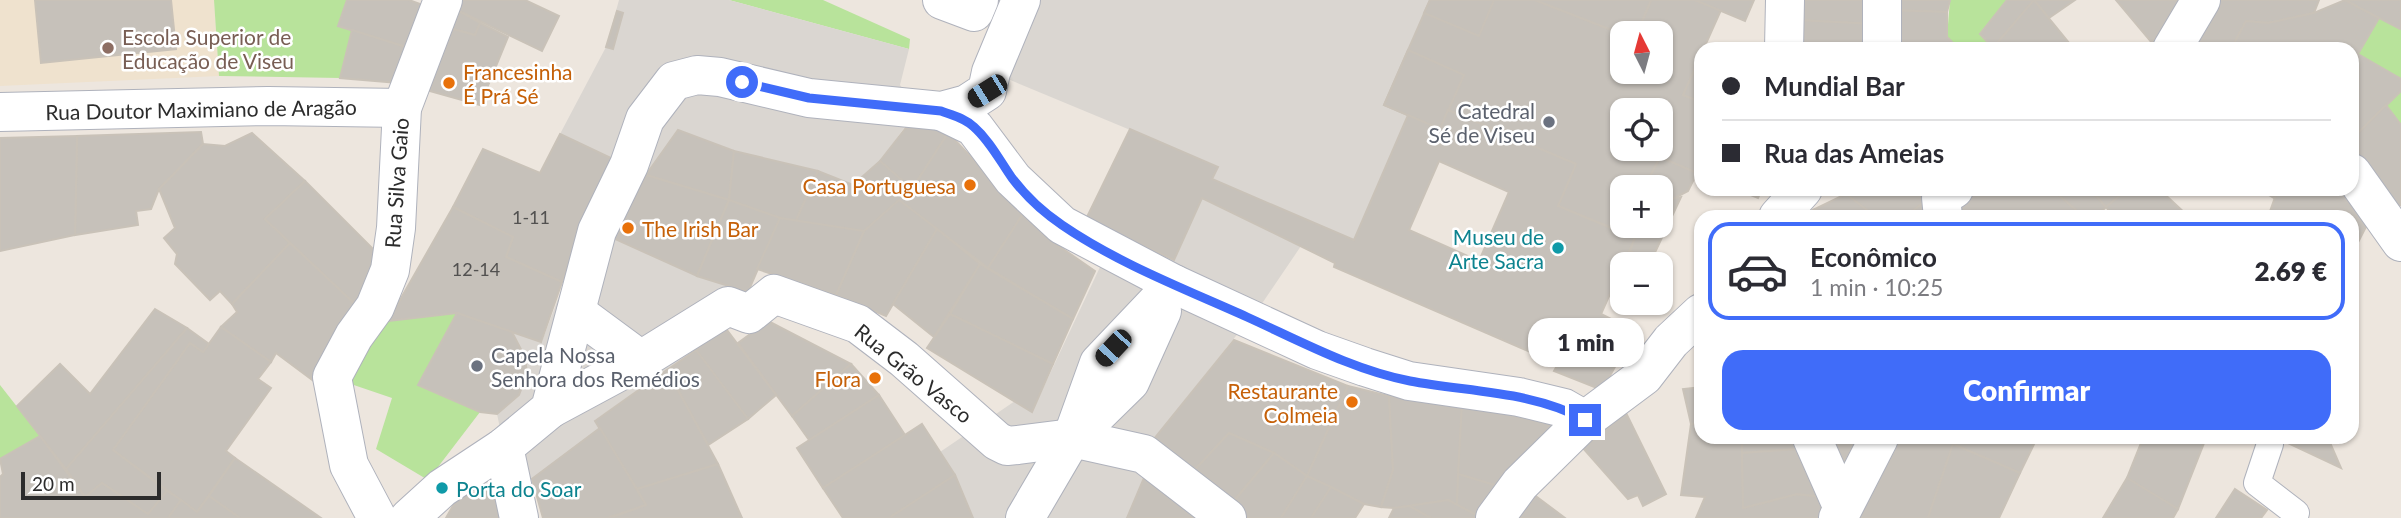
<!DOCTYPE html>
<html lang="pt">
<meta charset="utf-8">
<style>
:root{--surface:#fff;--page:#f2f2f3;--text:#2b2b33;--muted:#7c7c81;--line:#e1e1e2;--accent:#406cf9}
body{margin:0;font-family:Lato,sans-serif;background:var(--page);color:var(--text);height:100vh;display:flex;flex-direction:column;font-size:26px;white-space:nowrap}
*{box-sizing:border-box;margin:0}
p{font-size:23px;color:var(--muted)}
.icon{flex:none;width:38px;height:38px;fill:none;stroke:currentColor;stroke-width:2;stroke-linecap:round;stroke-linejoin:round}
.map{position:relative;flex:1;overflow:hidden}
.sheet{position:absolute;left:1694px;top:210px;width:665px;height:234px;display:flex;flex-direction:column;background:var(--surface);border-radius:21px;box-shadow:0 2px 5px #0004}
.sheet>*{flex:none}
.banner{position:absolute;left:1694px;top:42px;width:665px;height:154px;border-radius:21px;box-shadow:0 2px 5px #0004;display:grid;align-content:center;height:154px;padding:0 28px;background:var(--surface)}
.needle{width:46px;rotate:354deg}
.fabs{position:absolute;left:1610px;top:21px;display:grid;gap:14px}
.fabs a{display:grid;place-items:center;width:63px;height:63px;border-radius:14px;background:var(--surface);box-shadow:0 2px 5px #0004;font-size:35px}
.scale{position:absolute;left:21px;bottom:18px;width:140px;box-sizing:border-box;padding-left:7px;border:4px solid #2c2c2c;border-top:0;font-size:19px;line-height:24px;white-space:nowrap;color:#2c2c2c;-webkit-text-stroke:5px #fff;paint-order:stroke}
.end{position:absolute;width:32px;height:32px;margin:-16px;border:9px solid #406cf9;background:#fff;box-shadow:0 0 0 4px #fff}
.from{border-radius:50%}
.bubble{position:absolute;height:49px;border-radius:21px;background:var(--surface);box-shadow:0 2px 5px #0004;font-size:23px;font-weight:800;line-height:49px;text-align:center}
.car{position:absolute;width:21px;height:42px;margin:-21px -10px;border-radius:9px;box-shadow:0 0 5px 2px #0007;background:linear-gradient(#222 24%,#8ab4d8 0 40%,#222 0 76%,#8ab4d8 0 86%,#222 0)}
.banner b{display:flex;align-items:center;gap:24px;height:66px;font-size:26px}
.banner b+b{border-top:2px solid var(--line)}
.banner i{width:18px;height:18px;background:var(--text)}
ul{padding:12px 0 0;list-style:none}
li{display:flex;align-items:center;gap:21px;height:98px;margin:0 14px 10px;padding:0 14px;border:4px solid var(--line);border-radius:21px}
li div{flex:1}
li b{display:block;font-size:26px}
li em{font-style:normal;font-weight:800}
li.selected{border-color:var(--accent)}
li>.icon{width:63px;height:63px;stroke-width:1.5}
.cta{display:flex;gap:14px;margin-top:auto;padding:14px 28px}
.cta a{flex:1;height:80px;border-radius:21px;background:var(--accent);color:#fff;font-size:28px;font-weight:800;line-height:80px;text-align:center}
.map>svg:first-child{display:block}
.education{fill:#efe2ce}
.green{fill:#b8e39b}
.plaza{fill:#dad6d1}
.building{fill:#c6c1ba;stroke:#c9c2b8;stroke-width:2;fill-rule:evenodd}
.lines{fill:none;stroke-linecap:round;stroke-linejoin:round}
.lane-casing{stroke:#afb2bc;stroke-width:28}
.street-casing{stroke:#afb2bc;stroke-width:40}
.lane{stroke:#fff;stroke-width:26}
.street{stroke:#fff;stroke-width:38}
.route{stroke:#406cf9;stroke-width:9}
.education-dot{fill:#8d6e63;stroke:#fff;stroke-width:2.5}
.food-dot{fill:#e8710a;stroke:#fff;stroke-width:2.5}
.worship-dot{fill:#6b7280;stroke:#fff;stroke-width:2.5}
.culture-dot{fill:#0f9aa8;stroke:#fff;stroke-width:2.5}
.labels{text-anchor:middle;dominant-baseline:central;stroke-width:5;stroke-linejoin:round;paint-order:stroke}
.number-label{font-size:18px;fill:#525150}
.education-label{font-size:21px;fill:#785e54;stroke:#fff;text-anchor:start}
.food-label{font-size:21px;fill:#c56008;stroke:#fff;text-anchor:end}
.street-label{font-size:21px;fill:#2c2c2c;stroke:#fff}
.worship-label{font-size:21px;fill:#5b616d;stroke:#fff;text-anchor:end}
.culture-label{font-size:21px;fill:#0d838f;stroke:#fff;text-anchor:end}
</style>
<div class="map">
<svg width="2401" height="518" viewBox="0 0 2401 518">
<rect width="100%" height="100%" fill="#ede6de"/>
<!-- education -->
<polygon class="education" points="0,0 214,0 219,76 0,86"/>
<!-- green -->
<g class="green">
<polygon points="214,0 347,0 339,26 352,30 340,78 219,76"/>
<polygon points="729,0 823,0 910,39 909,49"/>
<polygon points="1950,0 2007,0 1980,33 1993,48 1959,49 1947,37"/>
<polygon points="2379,18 2401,27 2401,79 2358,54"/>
<polygon points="2401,91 2401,125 2386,105"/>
<polygon points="457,313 418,385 480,412 428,480 376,449 392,398 342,381 388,321"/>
<polygon points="0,385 40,436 0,459"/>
</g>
<!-- plaza -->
<g class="plaza">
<polygon points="619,0 729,0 909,49 900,85 918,109 880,161 853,185 818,171 646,175 560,134 606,47"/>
<polygon points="1021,0 1430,0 1384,104 1408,115 1354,240 1212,179 1217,166 991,72"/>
<polygon points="1202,198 1301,246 1263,302 1149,445 1149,466 1127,518 973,518 940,452 1015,401 1032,412 1116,233 1173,259"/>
<polygon points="586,226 697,276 748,292 724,326 696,350 595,420 600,428 532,479 511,480 497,414 519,395 527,374 525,357 512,332 542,341"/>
</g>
<!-- building -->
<g class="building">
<polygon points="35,0 171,0 176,49 41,63"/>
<polygon points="347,0 409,0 423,5 409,48 338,26"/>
<polygon points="460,0 525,0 559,16 542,51 455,9"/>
<path d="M1430 0H1535L1622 34V72H1661V33H1637L1651 0H1695L1721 10 1683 95 1701 102V175L1660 157 1645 187H1622V226H1628L1625 233 1558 206 1576 164 1448 110 1440 129 1384 105ZM1622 110H1661V149H1622Z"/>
<polygon points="1430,0 1494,0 1479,36 1424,13"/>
<polygon points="1535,0 1651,0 1637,33 1622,34"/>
<polygon points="1695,0 1754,0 1745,21"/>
<polygon points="1800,0 1875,0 1873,24 1798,20"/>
<polygon points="1889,0 1950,0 1947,12 1887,10"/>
<polygon points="2007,0 2034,0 1993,48 1980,34"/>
<polygon points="2034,0 2074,49 1994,49 1993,48"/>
<polygon points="2034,0 2075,0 2049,18"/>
<polygon points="2116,0 2185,0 2152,43"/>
<polygon points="2201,0 2319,0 2314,13 2268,23 2246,21 2231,49 2178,49"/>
<polygon points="2345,0 2379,18 2358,54 2401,79 2401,91 2352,139 2352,49 2231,49 2246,21 2268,23 2314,13"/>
<polygon points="2345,0 2401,0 2401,27 2400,29"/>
<polygon points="455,9 480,23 475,35 449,28"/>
<polygon points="1887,10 1947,12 1947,37 1959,49 1890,49"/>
<polygon points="617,11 623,13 613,49 606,47"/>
<polygon points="1798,20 1873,24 1875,49 1802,49"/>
<polygon points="480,23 508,37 480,105 430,91 449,28 475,35"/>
<polygon points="352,30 409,48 398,83 340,78"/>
<polygon points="1408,50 1464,75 1440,129 1384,105"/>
<polygon points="1696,67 1701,69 1701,102 1683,95"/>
<polygon points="2386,105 2401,125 2401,205 2395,208 2352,157 2352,139"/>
<path d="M1448 110 1576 164 1558 206 1635 238 1601 314 1635 331 1602 390 1554 371 1558 364 1334 267 1335 263 1202 198 1174 260 1086 219 1130 129 1218 167 1212 179 1354 240 1408 115 1440 129ZM1439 161 1509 192 1479 261 1409 230Z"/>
<polygon points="912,120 948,133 912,189 880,161"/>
<polygon points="678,130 734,151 729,200 646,175"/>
<polygon points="201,132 203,144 159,189 151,209 136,211 138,225 75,235 77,136"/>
<polygon points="252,133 305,181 265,219 290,243 232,304 220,291 210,300 175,264 177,254 164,238 175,228 159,189 203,144 225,146"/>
<polygon points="948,133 1024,212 988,268 899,200 912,189"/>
<polygon points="560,134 613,159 562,282 506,257 513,237 453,207 483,149 540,173"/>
<polygon points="77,136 75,235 0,251 0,138"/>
<polygon points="734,151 818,171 795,223 729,200"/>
<polygon points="1660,157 1697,173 1688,191 1669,201 1661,201 1661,187 1645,187"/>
<polygon points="880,161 912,189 864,231 795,223 818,171 853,185"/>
<polygon points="646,175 729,200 697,276 613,238"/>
<polygon points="305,181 380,256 358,307 265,219"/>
<polygon points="1736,189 1762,189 1758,198"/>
<polygon points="1854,189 1919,189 1930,197 1906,217 1876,217 1846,194"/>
<polygon points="1981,189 2052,189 2084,217 1953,217 1955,206"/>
<polygon points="2052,189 2090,189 2106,207 2096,217 2084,217"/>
<polygon points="2090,189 2128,189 2106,207"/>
<polygon points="2128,189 2159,189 2187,215 2114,217 2106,207"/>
<polygon points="2259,189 2278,189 2274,198"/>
<polygon points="2278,189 2350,189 2371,217 2352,254 2352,217 2268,217"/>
<polygon points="1846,194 1876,217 1825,217 1815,209"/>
<polygon points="1681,197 1651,261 1630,251 1635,238 1625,233 1628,226 1661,226 1661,201"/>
<polygon points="1927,199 1937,217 1906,217"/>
<polygon points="729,200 780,218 748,292 697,276"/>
<polygon points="899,200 937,229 886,316 836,295 864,231"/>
<polygon points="453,207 513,237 506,257 562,282 541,342 457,313 388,321"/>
<polygon points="1815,209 1825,217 1799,217"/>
<polygon points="1024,212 1050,240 1095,271 1073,319 988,268"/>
<polygon points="780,218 864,231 836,295 757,269"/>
<polygon points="937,229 980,264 934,337 893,304"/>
<polygon points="290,243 358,307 319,385 276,353 271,362 221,327 237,312 232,304"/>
<polygon points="980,264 1073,319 1053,364 950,314"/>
<polygon points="155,309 187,328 66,469 17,406 60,364 90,394"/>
<polygon points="457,313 512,332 525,357 527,374 519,395 497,414 480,412 418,385"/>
<polygon points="950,314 1053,364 1032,412 927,348"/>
<polygon points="768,321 851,364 792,416 738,343"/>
<polygon points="724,326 776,395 748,419 696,350"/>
<polygon points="221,327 271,362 258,379 271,388 226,451 235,458 197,512 113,450 190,343 203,352"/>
<polygon points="187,328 209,344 203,352 190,343 113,450 167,491 148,514 102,483 85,497 66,469"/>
<polygon points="1234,340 1348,386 1307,476 1274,453 1229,433 1188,477 1149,445"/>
<polygon points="696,350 748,419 708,445 667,370"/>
<polygon points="851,364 879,395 809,440 792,416"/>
<polygon points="667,370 718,464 637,489 595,421"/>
<polygon points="1348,386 1389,396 1393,470 1381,507 1364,504 1307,476"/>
<polygon points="1701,387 1701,424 1691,424 1683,389"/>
<polygon points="879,395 905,435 823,488 797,448"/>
<polygon points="1389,396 1462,404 1457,505 1448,500 1394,508 1381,507 1393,470"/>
<polygon points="1462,404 1553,425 1508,489 1458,474"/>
<polygon points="1626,413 1666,494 1643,506 1638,495 1628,499 1583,448"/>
<polygon points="922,424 955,475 889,518 843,518 823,488"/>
<polygon points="1691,424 1701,424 1701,438 1742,438 1743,508 1797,494 1832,498 1824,518 1696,518 1705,497 1681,495"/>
<polygon points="600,428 646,505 607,518 543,518 532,479"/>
<polygon points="1229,433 1274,453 1229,507 1188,477"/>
<polygon points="40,436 85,497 102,483 148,514 167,491 181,500 168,518 0,518 0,477 3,474 0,459"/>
<polygon points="1742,438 1809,438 1811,448 1742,453"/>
<polygon points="1819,438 1869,438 1848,466 1821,454"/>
<polygon points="1884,438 2037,438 2020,473 1953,444 1928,518 1854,518"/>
<polygon points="2143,438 2206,438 2178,509 2127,478"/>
<polygon points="2277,438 2328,438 2341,468"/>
<polygon points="1953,444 2020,473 1999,518 1928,518"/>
<polygon points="1811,448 1832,498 1797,494 1743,508 1742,453"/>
<polygon points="1274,453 1307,476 1281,518 1242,518 1229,507"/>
<polygon points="235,458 321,518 240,518 209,496"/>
<polygon points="718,464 742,518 610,518 646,505 637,489"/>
<polygon points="1149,466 1214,518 1127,518"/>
<polygon points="1458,474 1508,489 1482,518 1457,505"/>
<polygon points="955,475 973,518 889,518"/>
<polygon points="1307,476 1331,487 1311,518 1281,518"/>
<polygon points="2127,478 2178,509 2173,518 2103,518"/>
<polygon points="494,487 500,518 446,518 458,497"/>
<polygon points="1331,487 1364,504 1355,518 1311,518"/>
<polygon points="2235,489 2267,510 2261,518 2216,518"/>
<polygon points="1533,494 1565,518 1505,518"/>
<polygon points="209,496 240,518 168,518 181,500 197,512"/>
<polygon points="1448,500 1482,518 1431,518 1409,506"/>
<polygon points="1409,506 1431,518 1389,518 1394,508"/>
</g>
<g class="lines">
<!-- lane casing -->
<g class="lane-casing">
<polyline id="lane" points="2270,444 2257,483 2296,513 2294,518"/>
</g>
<!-- street casing -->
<g class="street-casing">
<g id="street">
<polyline points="942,0 974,12 979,0"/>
<polyline points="1784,49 1785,0"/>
<polyline points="1882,49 1882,0"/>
<polyline points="2172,49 2201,0"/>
<polyline points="941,111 974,127 1013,179 1062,225 1174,284 1317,350 1365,367 1409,381 1519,397 1564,408 1585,420 1644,376 1671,341 1701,313"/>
<polyline points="0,112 268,106 402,108"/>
<polyline points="2352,173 2401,242"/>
<polyline points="1778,217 1803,189"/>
<polyline points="1943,217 1941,197 1954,189"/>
<polyline points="576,312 641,360"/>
<polyline points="550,409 641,360 728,306 749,314 774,294 858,324 904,359 997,441 1007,446 1018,445 1072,438 1144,454 1227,518"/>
<polyline points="1079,432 1130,382 1162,311"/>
<polyline points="1812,438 1842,506"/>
<polyline points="504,447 519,518"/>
<polyline points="377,518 349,465 332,377 354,336 375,307 390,270 396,228 402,108 443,0"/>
<polyline points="409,518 442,488 504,447 550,409 597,231 629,165 645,119 674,81 697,75 720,77 809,98 941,111 967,104 987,91 991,72 1021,0"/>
<polyline points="1025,518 1072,438 1099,363 1174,284"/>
<polyline points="1495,518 1520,484 1585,420"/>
<polyline points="1838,518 1879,438"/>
</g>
</g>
<!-- lane -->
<use href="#lane" class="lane"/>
<!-- street -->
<use href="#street" class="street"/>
</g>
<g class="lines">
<!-- route -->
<path class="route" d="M742 82 809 98 941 111C952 115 965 118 974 127 990 141 1000 161 1012 178 1025 195 1044 213 1062 225 1119 264 1185 289 1247 317 1300 341 1353 370 1410 381 1468 392 1533 391 1585 420"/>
</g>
<!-- markers -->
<circle class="education-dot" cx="108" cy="48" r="7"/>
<g class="food-dot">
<circle cx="449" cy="83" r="7"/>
<circle cx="970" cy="185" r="7"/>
<circle cx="628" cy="228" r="7"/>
<circle cx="875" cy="378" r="7"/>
<circle cx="1352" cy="402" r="7"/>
</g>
<g class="worship-dot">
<circle cx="1549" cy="122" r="7"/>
<circle cx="477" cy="366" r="7"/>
</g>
<g class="culture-dot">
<circle cx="1558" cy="248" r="7"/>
<circle cx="442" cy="488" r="7"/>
</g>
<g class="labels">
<!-- number labels -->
<g class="number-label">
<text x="531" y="217">1-11</text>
<text x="476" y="269">12-14</text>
</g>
<!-- education labels -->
<g class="education-label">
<text x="122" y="36">Escola Superior de<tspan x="122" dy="24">Educação de Viseu</tspan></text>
</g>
<!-- food labels -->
<g class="food-label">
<text x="463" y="71" text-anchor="start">Francesinha<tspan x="463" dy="24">É Prá Sé</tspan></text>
<text x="956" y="185">Casa Portuguesa</text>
<text x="642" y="228" text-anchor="start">The Irish Bar</text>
<text x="861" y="378">Flora</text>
<text x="1338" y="390">Restaurante<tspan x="1338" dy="24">Colmeia</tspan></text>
</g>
<!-- street labels -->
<g class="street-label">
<text transform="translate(201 109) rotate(-1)">Rua Doutor Maximiano de Aragão</text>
<text transform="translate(396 183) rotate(-86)">Rua Silva Gaio</text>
<text transform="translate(914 373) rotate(39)">Rua Grão Vasco</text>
</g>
<!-- worship labels -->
<g class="worship-label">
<text x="1535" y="110">Catedral<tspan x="1535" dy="24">Sé de Viseu</tspan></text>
<text x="491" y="354" text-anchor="start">Capela Nossa<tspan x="491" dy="24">Senhora dos Remédios</tspan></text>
</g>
<!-- culture labels -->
<g class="culture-label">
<text x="1544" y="236">Museu de<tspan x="1544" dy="24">Arte Sacra</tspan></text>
<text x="456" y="488" text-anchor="start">Porta do Soar</text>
</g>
</g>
</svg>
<div class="fabs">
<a><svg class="needle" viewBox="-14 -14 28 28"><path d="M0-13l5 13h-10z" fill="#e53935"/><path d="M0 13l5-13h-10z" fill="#7c7c81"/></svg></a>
<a><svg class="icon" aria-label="locate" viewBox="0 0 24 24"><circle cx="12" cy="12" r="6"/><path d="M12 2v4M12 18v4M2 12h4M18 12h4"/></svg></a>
<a>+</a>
<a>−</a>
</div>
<div class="scale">20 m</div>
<i class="end from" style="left:742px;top:82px"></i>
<i class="end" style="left:1585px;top:420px"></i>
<div class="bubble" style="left:1528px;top:318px;width:116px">1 min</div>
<i class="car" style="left:987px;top:91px;rotate:238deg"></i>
<i class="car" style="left:1113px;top:348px;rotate:223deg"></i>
<div class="banner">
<b><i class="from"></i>Mundial Bar</b>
<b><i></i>Rua das Ameias</b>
</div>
<section class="sheet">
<ul>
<li class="selected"><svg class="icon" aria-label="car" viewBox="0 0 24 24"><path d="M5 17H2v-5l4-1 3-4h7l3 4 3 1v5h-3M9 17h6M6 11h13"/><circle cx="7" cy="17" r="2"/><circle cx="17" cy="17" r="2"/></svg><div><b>Econômico</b><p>1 min · 10:25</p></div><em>2.69 €</em></li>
</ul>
<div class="cta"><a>Confirmar</a></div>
</section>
</div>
